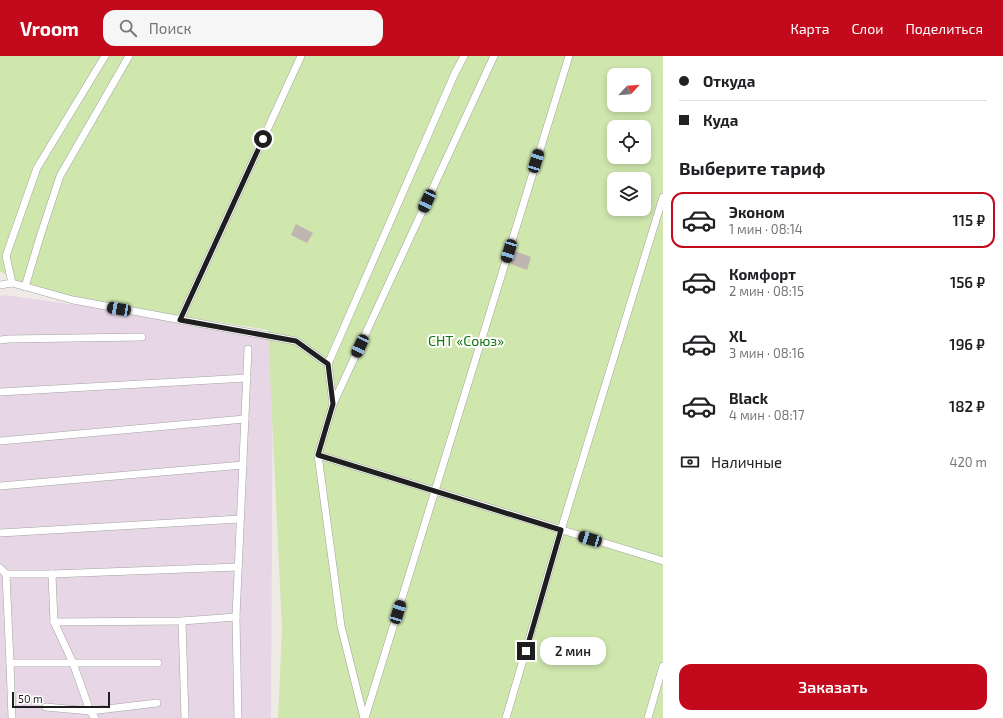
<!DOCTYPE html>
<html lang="ru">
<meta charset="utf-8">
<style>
:root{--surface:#fff;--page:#f6f6f6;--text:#202124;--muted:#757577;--line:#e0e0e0;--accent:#c30a1c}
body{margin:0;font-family:"Exo 2",sans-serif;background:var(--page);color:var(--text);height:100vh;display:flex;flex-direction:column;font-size:15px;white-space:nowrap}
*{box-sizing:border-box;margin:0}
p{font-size:13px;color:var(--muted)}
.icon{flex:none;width:22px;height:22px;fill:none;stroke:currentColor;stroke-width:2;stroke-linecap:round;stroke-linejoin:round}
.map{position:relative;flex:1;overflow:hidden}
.drawer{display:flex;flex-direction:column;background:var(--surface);width:340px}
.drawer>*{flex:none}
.banner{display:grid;align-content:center;height:88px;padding:0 16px;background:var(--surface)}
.needle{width:26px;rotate:64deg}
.buttons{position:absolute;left:607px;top:12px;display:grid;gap:8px}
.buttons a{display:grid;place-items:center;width:44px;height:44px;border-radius:8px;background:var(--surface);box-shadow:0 2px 6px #0003;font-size:20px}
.scale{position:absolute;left:12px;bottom:10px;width:98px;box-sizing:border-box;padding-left:4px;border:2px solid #1e1e1e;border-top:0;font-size:11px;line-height:14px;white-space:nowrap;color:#1e1e1e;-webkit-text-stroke:3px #fff;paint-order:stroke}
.end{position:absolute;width:18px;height:18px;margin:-9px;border:5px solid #1e1e1e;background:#fff;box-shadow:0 0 0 2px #fff}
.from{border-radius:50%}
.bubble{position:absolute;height:28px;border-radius:12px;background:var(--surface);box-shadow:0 2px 6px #0003;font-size:13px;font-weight:600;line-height:28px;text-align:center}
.car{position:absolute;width:12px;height:24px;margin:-12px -6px;border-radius:5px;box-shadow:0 0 3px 1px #0007;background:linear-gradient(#222 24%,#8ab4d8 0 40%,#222 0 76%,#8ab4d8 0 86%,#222 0)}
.banner b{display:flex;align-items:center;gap:14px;height:38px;font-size:15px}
.banner b+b{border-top:1px solid var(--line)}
.banner i{width:10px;height:10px;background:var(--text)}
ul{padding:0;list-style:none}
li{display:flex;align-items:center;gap:12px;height:56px;margin:0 8px 6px;padding:0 8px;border:2px solid transparent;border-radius:12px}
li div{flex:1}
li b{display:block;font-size:15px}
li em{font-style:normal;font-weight:600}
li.selected{border-color:var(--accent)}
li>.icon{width:36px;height:36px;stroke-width:1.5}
h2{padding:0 16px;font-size:18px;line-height:48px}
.pay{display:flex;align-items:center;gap:10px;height:44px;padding:0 16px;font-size:15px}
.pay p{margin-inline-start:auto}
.primary-button{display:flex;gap:8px;margin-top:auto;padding:8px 16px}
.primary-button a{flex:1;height:46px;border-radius:12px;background:var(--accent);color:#fff;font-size:16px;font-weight:600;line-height:46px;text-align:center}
header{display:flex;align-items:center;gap:24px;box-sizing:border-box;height:56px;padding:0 20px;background:var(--accent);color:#fff}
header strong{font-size:19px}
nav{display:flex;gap:22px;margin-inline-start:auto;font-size:14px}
.search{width:280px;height:36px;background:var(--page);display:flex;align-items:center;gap:10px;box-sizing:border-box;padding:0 14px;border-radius:12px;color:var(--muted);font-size:15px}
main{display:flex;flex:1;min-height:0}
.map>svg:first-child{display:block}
.industrial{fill:#e7d7e6}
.grass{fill:#cfe6ad;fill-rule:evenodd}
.building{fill:#bfb6b1}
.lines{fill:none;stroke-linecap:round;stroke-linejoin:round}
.service-casing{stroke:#a2a2a2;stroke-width:8}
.service{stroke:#fff;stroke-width:7}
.route{stroke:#1e1e1e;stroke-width:5}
.labels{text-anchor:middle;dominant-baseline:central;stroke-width:4;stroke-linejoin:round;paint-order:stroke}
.park-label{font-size:14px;fill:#127811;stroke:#fff}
</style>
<header>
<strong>Vroom</strong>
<div class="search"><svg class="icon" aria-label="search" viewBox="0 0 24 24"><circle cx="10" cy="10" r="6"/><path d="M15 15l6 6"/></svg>Поиск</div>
<nav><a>Карта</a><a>Слои</a><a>Поделиться</a></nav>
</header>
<main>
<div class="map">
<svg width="663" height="662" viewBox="0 0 663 662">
<rect width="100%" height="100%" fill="#efeae5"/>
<!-- industrial -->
<polygon class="industrial" points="4,239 260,274 273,288 271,662 0,662 0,240"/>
<!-- grass -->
<path class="grass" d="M0 0H663V662H278L282 572 268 274 30 236 2 216H0ZM614 19H644V49H614ZM614 71H644V101H614ZM614 123H644V153H614Z"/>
<!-- building -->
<g class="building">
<polygon points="296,168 313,177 307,187 291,179"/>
<polygon points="515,195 531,201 527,214 511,208"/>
</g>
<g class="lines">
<!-- service casing -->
<g class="service-casing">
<g id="service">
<polyline points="12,227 6,200 37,112 105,0"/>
<polyline points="0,229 12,227 73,244 296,285 328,308 333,348 318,399 341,570 364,662"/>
<polyline points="25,231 40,181 60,120 129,0"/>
<polyline points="180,264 301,0"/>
<polyline points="0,284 9,283 142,281"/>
<polyline points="328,308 455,17 464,0"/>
<polyline points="0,336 247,322"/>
<polyline points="333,348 494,0"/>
<polyline points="0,385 245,363"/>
<polyline points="318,399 663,505"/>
<polyline points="0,430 243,409"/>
<polyline points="0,477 240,463"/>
<polyline points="0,512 6,518 10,607 12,662"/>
<polyline points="6,518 52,518 238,511"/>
<polyline points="52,518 54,566 73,607 90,655 95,662"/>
<polyline points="182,565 185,662"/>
<polyline points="54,566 182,565 236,561"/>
<polyline points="10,607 158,607"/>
<polyline points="46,651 90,655 157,647"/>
<polyline points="238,662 236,561 248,293"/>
<polyline points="365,662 569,0"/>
<polyline points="506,662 561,474 663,141"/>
<polyline points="648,662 663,610"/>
</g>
</g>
<!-- service -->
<use href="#service" class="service"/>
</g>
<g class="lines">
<!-- route -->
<polyline class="route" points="263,83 180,264 296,285 328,308 333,348 318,399 561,474 526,595"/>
</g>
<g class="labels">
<!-- park labels -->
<g class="park-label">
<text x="466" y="284">СНТ «Союз»</text>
</g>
</g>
</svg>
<div class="buttons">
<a><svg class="needle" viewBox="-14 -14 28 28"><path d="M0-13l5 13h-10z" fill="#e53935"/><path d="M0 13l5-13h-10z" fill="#757577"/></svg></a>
<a><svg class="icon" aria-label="locate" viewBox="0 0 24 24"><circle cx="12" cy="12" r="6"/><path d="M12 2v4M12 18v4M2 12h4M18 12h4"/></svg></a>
<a><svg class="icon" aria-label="layers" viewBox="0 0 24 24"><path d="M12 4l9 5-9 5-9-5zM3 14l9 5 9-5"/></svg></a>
</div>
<div class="scale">50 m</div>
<i class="end from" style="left:263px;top:83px"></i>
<i class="end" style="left:526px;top:595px"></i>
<div class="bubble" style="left:540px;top:581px;width:66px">2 мин</div>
<i class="car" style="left:536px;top:105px;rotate:17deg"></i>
<i class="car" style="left:427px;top:145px;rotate:205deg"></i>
<i class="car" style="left:509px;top:195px;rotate:197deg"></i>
<i class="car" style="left:119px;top:253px;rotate:280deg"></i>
<i class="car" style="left:360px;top:290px;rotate:205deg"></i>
<i class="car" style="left:590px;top:483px;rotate:287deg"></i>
<i class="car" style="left:398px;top:556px;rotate:17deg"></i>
</div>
<section class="drawer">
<div class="banner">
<b><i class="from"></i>Откуда</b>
<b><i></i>Куда</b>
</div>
<h2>Выберите тариф</h2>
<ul>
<li class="selected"><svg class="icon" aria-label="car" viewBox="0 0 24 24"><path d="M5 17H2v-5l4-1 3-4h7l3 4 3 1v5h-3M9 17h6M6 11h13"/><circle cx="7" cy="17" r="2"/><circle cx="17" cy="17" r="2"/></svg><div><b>Эконом</b><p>1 мин · 08:14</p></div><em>115 ₽</em></li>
<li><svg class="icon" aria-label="car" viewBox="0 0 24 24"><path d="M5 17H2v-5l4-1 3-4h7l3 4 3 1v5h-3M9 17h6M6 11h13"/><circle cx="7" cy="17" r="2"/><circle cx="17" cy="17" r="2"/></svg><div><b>Комфорт</b><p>2 мин · 08:15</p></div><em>156 ₽</em></li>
<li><svg class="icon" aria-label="car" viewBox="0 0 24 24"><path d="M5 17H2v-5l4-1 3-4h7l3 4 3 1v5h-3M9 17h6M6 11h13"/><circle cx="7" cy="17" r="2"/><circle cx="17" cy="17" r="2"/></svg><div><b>XL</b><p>3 мин · 08:16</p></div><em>196 ₽</em></li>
<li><svg class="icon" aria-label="car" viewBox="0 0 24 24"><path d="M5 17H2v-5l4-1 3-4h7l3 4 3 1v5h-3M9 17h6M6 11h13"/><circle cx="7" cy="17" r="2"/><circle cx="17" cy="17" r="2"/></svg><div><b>Black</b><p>4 мин · 08:17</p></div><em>182 ₽</em></li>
</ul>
<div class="pay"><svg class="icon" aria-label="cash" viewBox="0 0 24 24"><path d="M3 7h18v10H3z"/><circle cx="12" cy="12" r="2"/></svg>Наличные<p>420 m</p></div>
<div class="primary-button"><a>Заказать</a></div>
</section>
</main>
